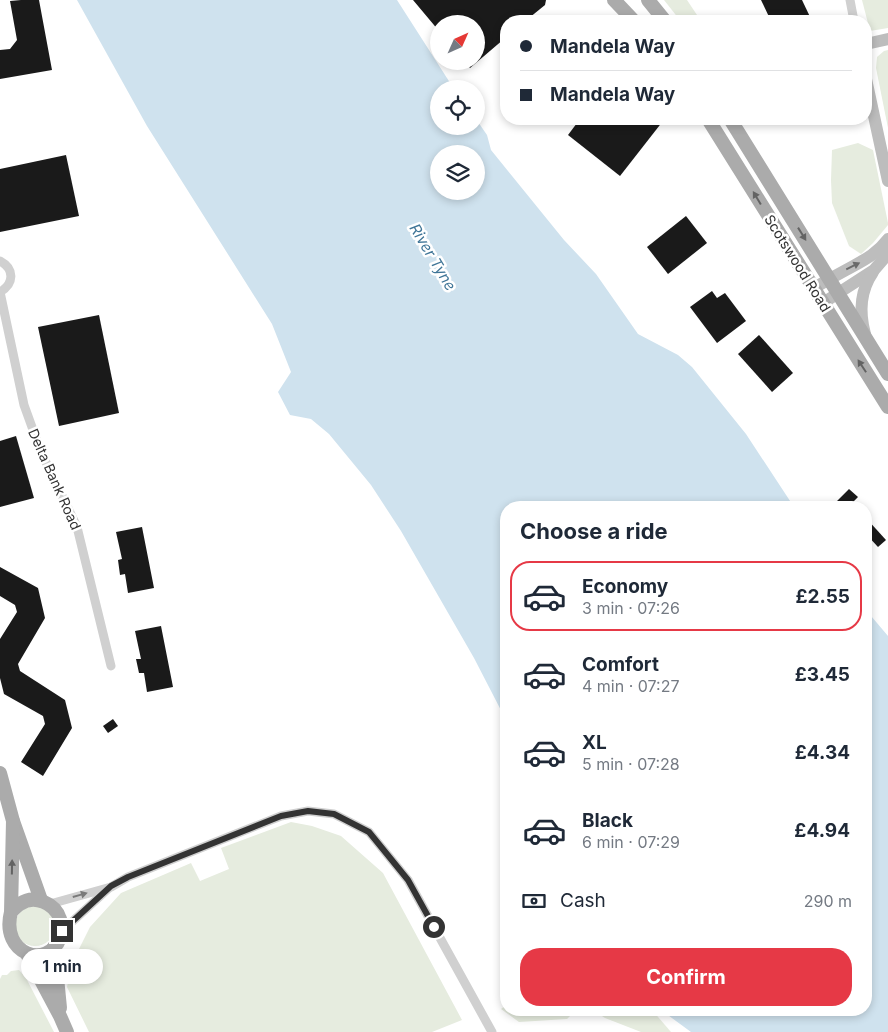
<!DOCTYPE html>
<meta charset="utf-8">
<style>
:root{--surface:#fff;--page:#f6f6f7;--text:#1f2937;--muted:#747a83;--line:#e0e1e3;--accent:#e63946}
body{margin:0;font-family:Inter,sans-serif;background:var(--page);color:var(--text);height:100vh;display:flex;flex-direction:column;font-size:19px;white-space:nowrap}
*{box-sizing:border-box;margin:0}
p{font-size:16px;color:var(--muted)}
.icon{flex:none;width:28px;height:28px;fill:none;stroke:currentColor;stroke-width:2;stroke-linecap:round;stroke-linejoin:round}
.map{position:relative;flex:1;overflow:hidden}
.drawer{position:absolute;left:500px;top:501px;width:372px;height:515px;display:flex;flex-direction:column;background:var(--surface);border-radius:20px;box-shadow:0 2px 8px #0003}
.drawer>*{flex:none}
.hud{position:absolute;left:500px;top:15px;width:372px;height:110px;border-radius:20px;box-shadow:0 2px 8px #0003;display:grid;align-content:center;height:110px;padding:0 20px;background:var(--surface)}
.needle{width:32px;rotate:45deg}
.tools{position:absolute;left:430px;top:15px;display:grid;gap:10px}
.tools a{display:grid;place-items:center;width:55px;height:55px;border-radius:50%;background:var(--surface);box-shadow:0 2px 8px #0003;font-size:25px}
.end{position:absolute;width:22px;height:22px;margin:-11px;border:6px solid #333;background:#fff;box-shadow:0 0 0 2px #fff}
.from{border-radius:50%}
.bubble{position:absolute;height:35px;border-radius:18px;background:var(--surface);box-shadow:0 2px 8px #0003;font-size:16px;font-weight:700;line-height:35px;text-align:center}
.hud b{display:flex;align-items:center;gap:18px;height:48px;font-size:19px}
.hud b+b{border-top:1px solid var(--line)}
.hud i{width:12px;height:12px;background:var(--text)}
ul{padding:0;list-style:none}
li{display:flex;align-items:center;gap:15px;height:70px;margin:0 10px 8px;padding:0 10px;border:2px solid transparent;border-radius:20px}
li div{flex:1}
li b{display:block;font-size:19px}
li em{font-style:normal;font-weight:700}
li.selected{border-color:var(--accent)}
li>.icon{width:45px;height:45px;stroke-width:1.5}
h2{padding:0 20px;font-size:22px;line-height:60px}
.pay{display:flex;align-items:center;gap:12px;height:55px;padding:0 20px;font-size:19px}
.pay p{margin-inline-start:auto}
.button{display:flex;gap:10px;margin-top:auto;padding:10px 20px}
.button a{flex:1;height:58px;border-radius:20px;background:var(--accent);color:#fff;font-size:20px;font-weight:700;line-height:58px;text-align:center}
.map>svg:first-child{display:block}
.green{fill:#e6ecdf}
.water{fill:#cfe2ee;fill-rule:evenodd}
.building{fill:#1a1a1a}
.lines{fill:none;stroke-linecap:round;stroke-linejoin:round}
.minor{stroke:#d0d0d0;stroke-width:9}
.secondary{stroke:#bdbdbd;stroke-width:12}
.primary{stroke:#ababab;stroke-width:14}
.oneway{fill:#636363}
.oneway2{fill:#6a6a6a}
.oneway3{fill:#7a7a7a}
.route{stroke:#333;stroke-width:6}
.labels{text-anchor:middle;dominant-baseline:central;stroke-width:5;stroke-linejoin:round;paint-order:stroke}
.street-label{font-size:14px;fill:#333;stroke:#fff}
.water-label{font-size:15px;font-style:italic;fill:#3f7597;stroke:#fff}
</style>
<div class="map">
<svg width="888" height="1032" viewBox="0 0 888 1032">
<rect width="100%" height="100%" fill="#fff"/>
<!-- green -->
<g class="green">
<polygon points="664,0 687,0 701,21 688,21 684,16 679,19"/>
<polygon points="862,0 888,0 888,28 870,31"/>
<polygon points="888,50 888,128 876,68 877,57 884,51"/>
<polygon points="858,143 873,150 888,223 888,225 873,243 861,254 849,246 832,203 831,180 832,150"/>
<polygon points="291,822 312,826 341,836 383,873 462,1020 432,1032 89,1032 67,987 72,963 90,927 121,893 191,863 200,881 229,869 221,848"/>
<circle cx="35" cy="926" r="20"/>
<polygon points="19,970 26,978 54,1032 0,1032 0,979 2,975 7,975 11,971"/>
<polygon points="506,1005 506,1010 576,1010 567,1019 519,1022 501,1009"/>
<polygon points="593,1010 652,1010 671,1032 641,1032 605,1018"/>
</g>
<!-- water -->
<g class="water">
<path d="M77 0H397L454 89H439V126H476V119L487 135 491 150 564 240 596 274 638 334 678 355 692 367 746 434 794 507 506 508V720L474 658 401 531 371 485 329 434 311 419 290 415 278 392 291 372 272 324 147 126ZM439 154H476V191H439Z"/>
<polygon points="866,610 888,636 888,1032 691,1032 661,1010 866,1010"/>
</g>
<!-- building -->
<g class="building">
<polygon points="21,0 39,0 52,70 0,79 0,50 10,49 17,40 10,1"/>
<polygon points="413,0 546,0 545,5 529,18 531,21 506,21 506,42 504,39 470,68 464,61 476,61 476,24 439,24 439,31"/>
<polygon points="761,0 802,0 812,21 771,21"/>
<polygon points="580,119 660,119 663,121 620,176 568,135"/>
<polygon points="66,155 79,216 0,232 0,169"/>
<polygon points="686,216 707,243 668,274 647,247"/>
<polygon points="712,291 717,298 725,293 746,321 717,343 690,307"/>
<polygon points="99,315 119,413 59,426 38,327"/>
<polygon points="759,335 793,373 772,392 738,354"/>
<polygon points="16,436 34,498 0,507 0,441"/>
<polygon points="849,489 858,497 852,503 856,508 841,508 836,502"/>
<polygon points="866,518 886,540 878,547 866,534"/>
<polygon points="142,527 154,588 128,593 125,574 120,575 118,560 122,559 116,532"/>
<polygon points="0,567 38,588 45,618 18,664 20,671 65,700 72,728 43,776 21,762 45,724 43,716 4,694 0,678 0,639 17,612 15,605 0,596"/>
<polygon points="161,626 173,687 147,692 144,673 139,673 136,659 141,659 135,631"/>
<polygon points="113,719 118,726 108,733 103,726"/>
</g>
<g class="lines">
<!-- minor -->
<g class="minor">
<polyline points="850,0 854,21"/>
<path d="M0 261C15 269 14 284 0 292"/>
<polyline points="0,292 24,405 41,452 77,527 111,666"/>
<polyline points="50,904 111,887 128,877 281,816 308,811 334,814 369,832 408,880 492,1032"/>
<polyline points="62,931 109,888"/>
</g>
<!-- secondary -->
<g class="secondary">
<polyline points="866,44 888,39"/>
<polyline points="866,79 888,181"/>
<path d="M814 288C824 282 835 276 846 270 862 261 876 255 888 239"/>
<polyline points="823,303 874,270 888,254"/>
<path d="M865 334C859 312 860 291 873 272"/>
</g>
<!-- primary -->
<g class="primary">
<polyline points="614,0 634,21"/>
<polyline points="648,0 665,21"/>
<polyline points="708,119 888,407"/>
<polyline points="730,119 888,374"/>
<polyline points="0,773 13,821 41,900"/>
<path d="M11 912C14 909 17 906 20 904 34 894 55 903 60 919 63 925 62 932 60 938 48 970 0 955 11 912L13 821"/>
<polyline points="54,947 60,1008"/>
<polyline points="27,954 60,1016 67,1032"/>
</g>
</g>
<!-- one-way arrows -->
<defs><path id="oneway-solid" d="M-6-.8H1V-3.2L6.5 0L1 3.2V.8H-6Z" transform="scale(1.25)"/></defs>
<g class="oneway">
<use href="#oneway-solid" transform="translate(757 198) rotate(-121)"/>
<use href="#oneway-solid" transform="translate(802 234) rotate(58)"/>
<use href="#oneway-solid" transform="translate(862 366) rotate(-123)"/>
<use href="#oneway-solid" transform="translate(12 867) rotate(-89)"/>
</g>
<use class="oneway2" href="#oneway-solid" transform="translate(853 266) rotate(-26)"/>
<use class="oneway3" href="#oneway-solid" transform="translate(80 895) rotate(-16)"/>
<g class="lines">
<!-- route -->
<polyline class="route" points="62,931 111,886 128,877 281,816 308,811 334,814 369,832 408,880 434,927"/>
</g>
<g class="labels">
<!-- street labels -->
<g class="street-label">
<text transform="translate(798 263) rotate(58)">Scotswood Road</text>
<text transform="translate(55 479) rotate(66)">Delta Bank Road</text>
</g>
<!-- water labels -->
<g class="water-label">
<text transform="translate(433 257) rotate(59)">River Tyne</text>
</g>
</g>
</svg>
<div class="tools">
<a><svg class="needle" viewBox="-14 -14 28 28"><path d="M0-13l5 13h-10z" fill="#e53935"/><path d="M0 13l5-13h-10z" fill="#747a83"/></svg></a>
<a><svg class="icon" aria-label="locate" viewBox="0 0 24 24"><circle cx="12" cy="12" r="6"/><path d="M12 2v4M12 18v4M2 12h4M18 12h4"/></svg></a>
<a><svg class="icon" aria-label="layers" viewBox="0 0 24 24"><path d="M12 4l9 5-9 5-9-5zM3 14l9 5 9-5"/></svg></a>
</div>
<i class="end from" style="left:434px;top:927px"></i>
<i class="end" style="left:62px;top:931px"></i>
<div class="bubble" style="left:21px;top:949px;width:82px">1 min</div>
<div class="hud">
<b><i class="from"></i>Mandela Way</b>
<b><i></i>Mandela Way</b>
</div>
<section class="drawer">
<h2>Choose a ride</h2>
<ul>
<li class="selected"><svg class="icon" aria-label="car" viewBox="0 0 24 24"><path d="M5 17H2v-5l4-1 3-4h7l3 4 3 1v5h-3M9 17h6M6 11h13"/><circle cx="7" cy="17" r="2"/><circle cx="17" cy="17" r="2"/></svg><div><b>Economy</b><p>3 min · 07:26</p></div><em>£2.55</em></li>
<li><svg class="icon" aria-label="car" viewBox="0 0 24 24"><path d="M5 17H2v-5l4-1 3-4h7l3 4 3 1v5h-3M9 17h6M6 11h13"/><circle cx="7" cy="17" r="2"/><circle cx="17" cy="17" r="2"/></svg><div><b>Comfort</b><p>4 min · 07:27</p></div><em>£3.45</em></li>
<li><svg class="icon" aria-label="car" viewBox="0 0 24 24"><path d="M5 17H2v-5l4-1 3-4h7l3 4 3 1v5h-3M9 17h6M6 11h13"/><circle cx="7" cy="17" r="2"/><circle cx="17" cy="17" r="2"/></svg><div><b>XL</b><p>5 min · 07:28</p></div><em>£4.34</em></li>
<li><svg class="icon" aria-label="car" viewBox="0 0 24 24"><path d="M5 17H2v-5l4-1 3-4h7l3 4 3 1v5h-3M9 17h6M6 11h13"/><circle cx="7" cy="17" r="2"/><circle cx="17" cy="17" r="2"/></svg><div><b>Black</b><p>6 min · 07:29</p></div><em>£4.94</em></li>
</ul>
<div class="pay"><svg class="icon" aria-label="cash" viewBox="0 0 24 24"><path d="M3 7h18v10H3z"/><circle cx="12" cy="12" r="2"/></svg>Cash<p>290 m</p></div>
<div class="button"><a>Confirm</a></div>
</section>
</div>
